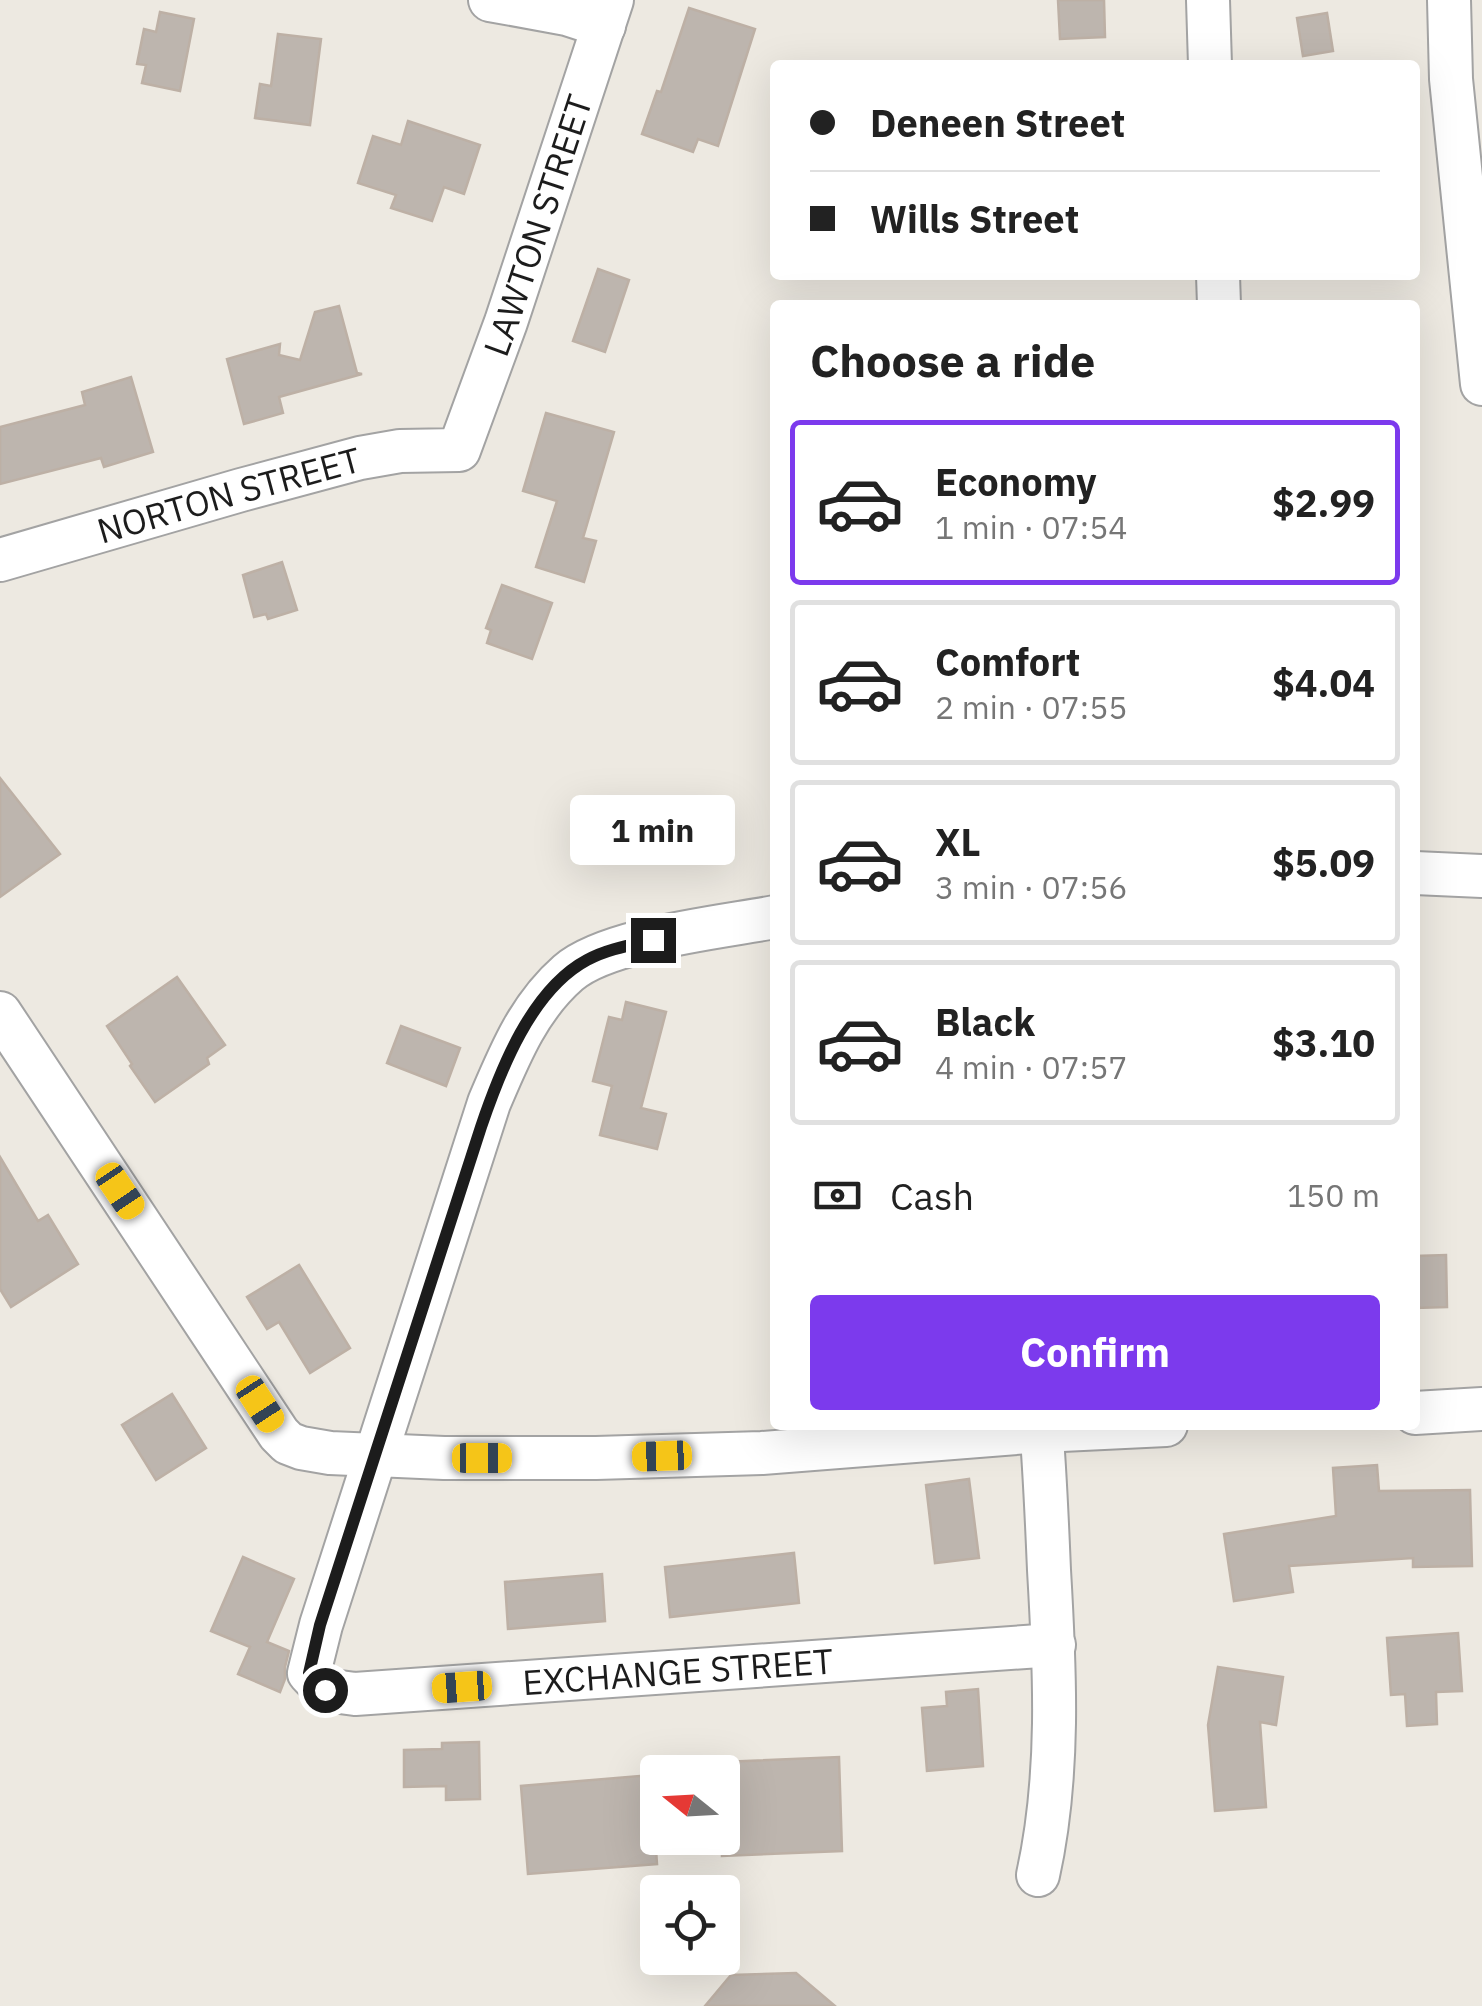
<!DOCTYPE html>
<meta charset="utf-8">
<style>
:root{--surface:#fff;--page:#f2f2f2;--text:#222;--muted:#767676;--line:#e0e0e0;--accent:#7c3aed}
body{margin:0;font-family:"IBM Plex Sans",sans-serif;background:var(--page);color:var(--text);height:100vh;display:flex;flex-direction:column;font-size:38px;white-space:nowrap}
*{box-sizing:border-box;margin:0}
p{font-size:32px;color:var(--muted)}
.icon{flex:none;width:55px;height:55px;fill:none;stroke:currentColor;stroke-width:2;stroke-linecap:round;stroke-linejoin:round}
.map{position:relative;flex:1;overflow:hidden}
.sheet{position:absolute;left:770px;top:300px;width:650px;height:1130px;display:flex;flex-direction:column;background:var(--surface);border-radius:10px;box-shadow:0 10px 40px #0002}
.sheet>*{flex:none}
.guide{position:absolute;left:770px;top:60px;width:650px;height:220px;border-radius:10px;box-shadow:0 10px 40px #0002;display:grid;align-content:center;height:220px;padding:0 40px;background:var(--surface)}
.needle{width:65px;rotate:288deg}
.fabs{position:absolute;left:640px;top:1755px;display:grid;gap:20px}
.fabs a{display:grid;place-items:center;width:100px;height:100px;border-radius:10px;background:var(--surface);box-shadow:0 10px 40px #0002;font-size:50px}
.end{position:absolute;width:45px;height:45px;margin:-22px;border:12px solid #1c1c1c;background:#fff;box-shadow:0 0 0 5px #fff}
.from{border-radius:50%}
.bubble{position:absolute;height:70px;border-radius:10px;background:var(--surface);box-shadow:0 10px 40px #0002;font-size:32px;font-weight:700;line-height:70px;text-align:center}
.car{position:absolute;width:30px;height:60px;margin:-30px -15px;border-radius:12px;box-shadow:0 0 8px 2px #0007;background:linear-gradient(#f5c518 24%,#345 0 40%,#f5c518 0 76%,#345 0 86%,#f5c518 0)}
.guide b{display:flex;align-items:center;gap:35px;height:95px;font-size:38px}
.guide b+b{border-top:2px solid var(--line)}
.guide i{width:25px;height:25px;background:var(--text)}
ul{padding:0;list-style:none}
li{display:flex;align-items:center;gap:30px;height:165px;margin:0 20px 15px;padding:0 20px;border:5px solid var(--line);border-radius:10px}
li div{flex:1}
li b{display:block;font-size:38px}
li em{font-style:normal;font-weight:700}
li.on{border-color:var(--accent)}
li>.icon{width:90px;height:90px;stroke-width:1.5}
h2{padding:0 40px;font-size:45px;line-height:120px}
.pay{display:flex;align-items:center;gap:25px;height:110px;padding:0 40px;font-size:38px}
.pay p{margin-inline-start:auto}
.button{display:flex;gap:20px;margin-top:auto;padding:20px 40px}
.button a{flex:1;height:115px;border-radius:10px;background:var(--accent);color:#fff;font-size:40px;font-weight:700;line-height:115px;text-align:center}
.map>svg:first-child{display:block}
.building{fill:#bdb5ae;stroke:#bdb0a5;stroke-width:2.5}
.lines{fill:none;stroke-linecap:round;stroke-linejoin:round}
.minor-casing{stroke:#a3a3a3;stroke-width:46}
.minor{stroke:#fff;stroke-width:42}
.route{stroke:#1c1c1c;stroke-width:12}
.labels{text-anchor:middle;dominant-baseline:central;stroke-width:10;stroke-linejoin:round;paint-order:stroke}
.street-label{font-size:35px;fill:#1c1c1c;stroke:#fff}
</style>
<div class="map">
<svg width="1482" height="2006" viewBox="0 0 1482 2006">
<rect width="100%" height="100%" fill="#ede9e1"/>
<!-- building -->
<g class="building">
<polygon points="1058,0 1104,0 1105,37 1060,39"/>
<polygon points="689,8 755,29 718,146 698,139 693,152 642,134 657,91 661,92"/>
<polygon points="160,12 194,19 180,91 142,83 146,65 137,64 144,29 156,32"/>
<polygon points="1327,13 1333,51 1303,56 1297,18"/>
<polygon points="278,34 321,39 310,125 255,118 260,84 271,86"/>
<polygon points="408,121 480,145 464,194 444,187 432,221 391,208 396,195 358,183 373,136 401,145"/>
<polygon points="598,269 629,280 605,352 573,341"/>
<polygon points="339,306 357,373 362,374 279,397 283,413 244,424 227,359 280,344 279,355 300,360 315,312"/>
<polygon points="131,377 153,452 104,467 101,458 0,484 0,427 85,405 82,392"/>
<polygon points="546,413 614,432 583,538 596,541 584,582 536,567 557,501 523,491"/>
<polygon points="282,562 297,610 268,619 266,614 254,617 243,575"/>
<polygon points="502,585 552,603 532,659 487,643 491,630 486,628"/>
<polygon points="0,778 60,854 0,897"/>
<polygon points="177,977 225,1045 207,1058 209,1064 155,1102 130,1066 132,1064 107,1026"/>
<polygon points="626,1002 666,1012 641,1108 666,1114 657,1149 600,1135 612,1086 593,1081 609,1017 622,1020"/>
<polygon points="401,1026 460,1048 446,1086 387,1063"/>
<polygon points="0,1157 38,1221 48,1215 78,1264 11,1307 0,1289"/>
<polygon points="1446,1255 1447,1307 1415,1308 1415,1256"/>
<polygon points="299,1265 350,1348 310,1373 279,1322 267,1329 247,1297"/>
<polygon points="172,1394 206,1448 156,1480 122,1425"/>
<polygon points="1377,1465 1379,1491 1470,1490 1472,1566 1413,1567 1413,1558 1289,1566 1293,1592 1234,1601 1224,1534 1336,1516 1333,1468"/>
<polygon points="969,1479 979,1558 935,1563 926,1485"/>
<polygon points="794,1553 799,1603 670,1617 665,1567"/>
<polygon points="243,1557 294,1579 267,1642 289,1651 285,1667 285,1679 280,1692 238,1674 250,1647 211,1631"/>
<polygon points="602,1574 605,1621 508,1629 505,1582"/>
<polygon points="1458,1633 1462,1691 1436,1692 1437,1724 1407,1726 1405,1694 1391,1695 1387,1638"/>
<polygon points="1218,1667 1283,1677 1276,1725 1260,1722 1266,1807 1215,1811 1208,1725"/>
<polygon points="978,1689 983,1766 927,1771 922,1708 947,1706 946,1692"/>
<polygon points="479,1742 480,1799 446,1800 446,1786 404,1787 404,1750 442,1749 442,1743"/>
<polygon points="839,1757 842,1851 722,1856 722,1762"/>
<polygon points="651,1775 657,1864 528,1874 521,1786"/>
<polygon points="796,1973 835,2006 705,2006 731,1975"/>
</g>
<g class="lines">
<!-- minor casing -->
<g class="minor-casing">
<g id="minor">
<polyline points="490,0 567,14 604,26"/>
<polyline points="1208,0 1210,65"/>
<polyline points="1449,0 1451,79 1482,384"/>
<polyline points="1218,275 1219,305"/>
<path id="s1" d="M0 560 241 490 360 458 400 451 459 450 506 322 612 0"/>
<polyline points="1415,873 1482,876"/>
<path id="s2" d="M775 917C722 927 607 939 568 973 528 1008 509 1056 489 1103L321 1625 309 1673 325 1690 355 1694 1054 1645"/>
<polyline points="0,1013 279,1434 288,1443 301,1448 330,1453 444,1458 596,1458 762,1453 1041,1431 1166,1425"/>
<polyline points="1415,1413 1482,1409"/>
<path d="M1038 1875C1060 1776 1055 1671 1049 1570 1047 1522 1045 1473 1041 1425"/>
</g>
</g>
<!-- minor -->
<use href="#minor" class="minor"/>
</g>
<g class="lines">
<!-- route -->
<path class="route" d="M325 1690 309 1673 320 1625 481 1127C500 1071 531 990 587 960 607 949 631 945 653 940"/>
</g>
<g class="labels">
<!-- street labels -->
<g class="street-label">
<text stroke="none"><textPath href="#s1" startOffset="712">LAWTON STREET</textPath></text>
<text stroke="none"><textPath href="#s1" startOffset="238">NORTON STREET</textPath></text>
<text stroke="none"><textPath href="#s2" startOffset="1345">EXCHANGE STREET</textPath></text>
</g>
</g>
</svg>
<div class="fabs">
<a><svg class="needle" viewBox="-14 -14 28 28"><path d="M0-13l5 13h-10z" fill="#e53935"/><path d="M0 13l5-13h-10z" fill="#767676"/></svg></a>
<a><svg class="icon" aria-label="locate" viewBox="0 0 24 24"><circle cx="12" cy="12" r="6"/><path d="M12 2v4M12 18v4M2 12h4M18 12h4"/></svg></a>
</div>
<i class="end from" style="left:325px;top:1690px"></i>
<i class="end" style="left:653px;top:940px"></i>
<div class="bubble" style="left:570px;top:795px;width:165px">1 min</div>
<i class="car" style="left:120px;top:1191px;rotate:146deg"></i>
<i class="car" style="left:260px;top:1404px;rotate:147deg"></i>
<i class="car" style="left:662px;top:1456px;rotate:268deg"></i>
<i class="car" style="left:482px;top:1458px;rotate:90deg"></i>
<i class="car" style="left:462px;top:1687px;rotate:266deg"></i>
<div class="guide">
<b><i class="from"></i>Deneen Street</b>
<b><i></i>Wills Street</b>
</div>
<section class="sheet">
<h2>Choose a ride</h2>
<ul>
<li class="on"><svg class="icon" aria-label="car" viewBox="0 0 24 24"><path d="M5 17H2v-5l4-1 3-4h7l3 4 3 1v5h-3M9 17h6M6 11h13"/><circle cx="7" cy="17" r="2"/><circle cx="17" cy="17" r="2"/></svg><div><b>Economy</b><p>1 min · 07:54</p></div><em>$2.99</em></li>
<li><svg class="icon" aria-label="car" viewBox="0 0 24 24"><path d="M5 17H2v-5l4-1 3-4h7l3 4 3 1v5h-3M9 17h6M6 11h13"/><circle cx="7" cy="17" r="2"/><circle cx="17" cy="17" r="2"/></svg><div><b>Comfort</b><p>2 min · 07:55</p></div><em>$4.04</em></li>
<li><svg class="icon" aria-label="car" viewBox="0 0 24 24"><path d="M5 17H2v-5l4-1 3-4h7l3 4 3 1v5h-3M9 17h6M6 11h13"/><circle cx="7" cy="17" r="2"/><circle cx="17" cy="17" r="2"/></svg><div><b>XL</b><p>3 min · 07:56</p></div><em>$5.09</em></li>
<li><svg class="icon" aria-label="car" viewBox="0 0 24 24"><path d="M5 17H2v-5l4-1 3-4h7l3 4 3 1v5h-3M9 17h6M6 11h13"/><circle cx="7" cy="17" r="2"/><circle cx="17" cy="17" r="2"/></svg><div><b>Black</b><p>4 min · 07:57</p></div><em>$3.10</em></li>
</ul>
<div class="pay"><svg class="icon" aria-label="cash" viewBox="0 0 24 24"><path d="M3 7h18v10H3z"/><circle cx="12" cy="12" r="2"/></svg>Cash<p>150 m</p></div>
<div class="button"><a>Confirm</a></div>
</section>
</div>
